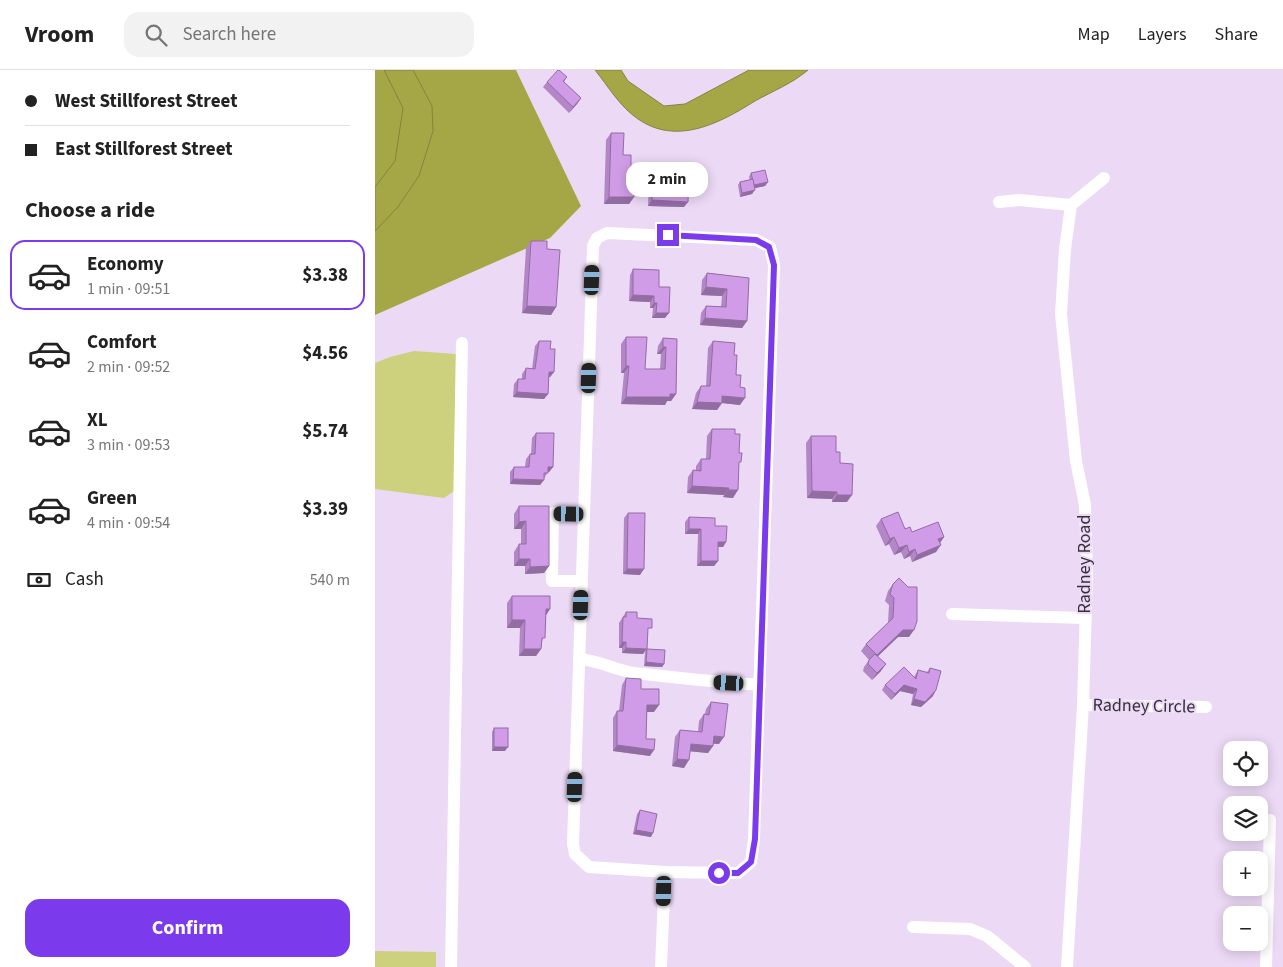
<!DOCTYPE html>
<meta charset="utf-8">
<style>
:root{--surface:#fff;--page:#f2f2f2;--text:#222;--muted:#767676;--line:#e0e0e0;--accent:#7c3aed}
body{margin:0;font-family:"Source Sans 3",sans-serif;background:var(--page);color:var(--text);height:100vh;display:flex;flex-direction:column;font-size:19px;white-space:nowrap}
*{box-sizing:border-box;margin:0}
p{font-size:16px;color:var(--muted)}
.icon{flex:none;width:28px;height:28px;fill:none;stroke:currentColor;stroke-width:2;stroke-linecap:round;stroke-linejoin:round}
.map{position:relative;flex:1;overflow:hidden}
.panel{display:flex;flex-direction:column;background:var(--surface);width:375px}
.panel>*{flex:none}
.hud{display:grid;align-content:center;height:110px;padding:0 25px;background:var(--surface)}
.controls{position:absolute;left:848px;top:671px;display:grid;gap:10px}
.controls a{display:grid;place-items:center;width:45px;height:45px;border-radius:10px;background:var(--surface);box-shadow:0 2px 12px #0003;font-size:25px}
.end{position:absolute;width:22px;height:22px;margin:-11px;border:6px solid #7c3aed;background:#fff;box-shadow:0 0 0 2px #fff}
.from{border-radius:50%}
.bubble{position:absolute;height:35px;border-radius:15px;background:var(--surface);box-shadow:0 2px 12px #0003;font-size:16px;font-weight:700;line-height:35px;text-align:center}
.car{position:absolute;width:15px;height:30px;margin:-15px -8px;border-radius:6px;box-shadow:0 0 4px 1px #0007;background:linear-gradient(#222 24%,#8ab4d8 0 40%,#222 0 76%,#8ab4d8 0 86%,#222 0)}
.hud b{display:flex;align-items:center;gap:18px;height:48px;font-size:19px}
.hud b+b{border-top:1px solid var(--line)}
.hud i{width:12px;height:12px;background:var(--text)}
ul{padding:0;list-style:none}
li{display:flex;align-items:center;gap:15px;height:70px;margin:0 10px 8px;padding:0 15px;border:2px solid transparent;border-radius:15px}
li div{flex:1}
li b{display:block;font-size:19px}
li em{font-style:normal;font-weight:700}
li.current{border-color:var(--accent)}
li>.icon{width:45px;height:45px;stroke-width:1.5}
h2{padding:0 25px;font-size:22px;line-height:60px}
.pay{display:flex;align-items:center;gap:12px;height:55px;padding:0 25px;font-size:19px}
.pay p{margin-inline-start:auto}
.button{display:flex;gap:10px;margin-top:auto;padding:10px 25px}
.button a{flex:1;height:58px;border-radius:15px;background:var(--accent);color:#fff;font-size:20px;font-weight:700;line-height:58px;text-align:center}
header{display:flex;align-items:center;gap:30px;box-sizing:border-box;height:70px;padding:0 25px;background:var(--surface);border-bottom:1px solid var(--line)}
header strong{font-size:24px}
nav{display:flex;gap:28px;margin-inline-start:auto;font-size:18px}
.search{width:350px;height:45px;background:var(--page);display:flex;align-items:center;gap:12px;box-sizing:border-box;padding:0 18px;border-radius:15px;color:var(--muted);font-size:19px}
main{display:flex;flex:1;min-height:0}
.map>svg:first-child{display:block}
.green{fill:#cdd07c}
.forest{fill:#a5a747}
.water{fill:#a5a747;stroke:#848343}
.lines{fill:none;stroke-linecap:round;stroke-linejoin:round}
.minor{stroke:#fff;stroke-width:12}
.wall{fill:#b386c8}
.shaded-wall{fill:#926da2}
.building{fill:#d09ce8;stroke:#926da2}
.route{stroke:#7c3aed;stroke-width:6}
.labels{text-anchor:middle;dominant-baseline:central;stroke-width:4;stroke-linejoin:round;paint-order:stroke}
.street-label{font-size:18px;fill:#362f3a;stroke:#ecd9f5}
</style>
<header>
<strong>Vroom</strong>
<div class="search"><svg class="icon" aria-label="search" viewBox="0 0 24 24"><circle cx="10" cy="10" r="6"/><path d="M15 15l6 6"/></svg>Search here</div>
<nav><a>Map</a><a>Layers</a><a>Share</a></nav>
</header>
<main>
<section class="panel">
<div class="hud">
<b><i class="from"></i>West Stillforest Street</b>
<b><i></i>East Stillforest Street</b>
</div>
<h2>Choose a ride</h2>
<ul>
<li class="current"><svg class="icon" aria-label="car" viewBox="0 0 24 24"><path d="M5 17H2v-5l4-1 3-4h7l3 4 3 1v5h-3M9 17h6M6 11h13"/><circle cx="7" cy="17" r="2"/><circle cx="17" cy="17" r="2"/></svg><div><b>Economy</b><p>1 min · 09:51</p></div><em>$3.38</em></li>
<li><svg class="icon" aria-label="car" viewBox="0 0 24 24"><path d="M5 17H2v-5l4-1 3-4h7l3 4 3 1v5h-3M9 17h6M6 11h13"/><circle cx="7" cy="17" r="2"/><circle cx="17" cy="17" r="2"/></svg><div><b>Comfort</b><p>2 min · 09:52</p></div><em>$4.56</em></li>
<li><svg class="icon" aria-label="car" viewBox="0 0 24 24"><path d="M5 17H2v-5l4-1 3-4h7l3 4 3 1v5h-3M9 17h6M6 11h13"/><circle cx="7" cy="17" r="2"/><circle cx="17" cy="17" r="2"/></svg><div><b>XL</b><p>3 min · 09:53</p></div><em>$5.74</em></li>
<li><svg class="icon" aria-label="car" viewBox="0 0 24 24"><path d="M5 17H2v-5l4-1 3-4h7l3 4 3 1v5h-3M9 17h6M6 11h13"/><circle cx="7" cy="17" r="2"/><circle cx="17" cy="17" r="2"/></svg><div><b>Green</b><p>4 min · 09:54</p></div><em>$3.39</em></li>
</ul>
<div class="pay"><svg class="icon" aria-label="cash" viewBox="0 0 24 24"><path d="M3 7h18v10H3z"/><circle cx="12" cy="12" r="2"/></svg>Cash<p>540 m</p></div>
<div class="button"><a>Confirm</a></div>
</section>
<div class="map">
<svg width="908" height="897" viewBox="0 0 908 897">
<rect width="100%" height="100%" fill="#ecd9f5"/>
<!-- green -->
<g class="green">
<polygon points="39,281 81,284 79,421 69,428 0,419 0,293 15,287"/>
<polygon points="0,881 61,882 61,897 0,897"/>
</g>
<!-- forest -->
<polygon class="forest" points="0,0 141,0 206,136 175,168 0,245"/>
<!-- water -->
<g class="water">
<polygon points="9,0 38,0 57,36 58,61 44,106 22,138 0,161 0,117 20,91 28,38"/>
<path d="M220 0H246L253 11 289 36 310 34 374 0H433C418 13 398 21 380 31 345 53 302 76 263 49 245 37 233 16 220 0Z"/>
</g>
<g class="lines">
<!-- minor -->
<g class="minor">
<polyline points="624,132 644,130 696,135"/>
<polygon points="232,163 381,170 395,177 399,195 379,769 376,792 363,803 290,802 214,797 200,784 198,774 218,176 222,168"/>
<polyline points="207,511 177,511 178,443 209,444"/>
<polyline points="577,544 709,548"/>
<path d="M204 589C224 590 239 600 259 603 301 608 343 612 385 615"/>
<polyline points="708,635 831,637"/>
<polyline points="538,857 595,859 612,866 650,897"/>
<polyline points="76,897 87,273"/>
<polyline points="286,897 290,802"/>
<polyline points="692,897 708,635 712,502 710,435 701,391 686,244 690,179 696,135 729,108"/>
<polyline points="891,897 895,750"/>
</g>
</g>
<!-- wall -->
<g class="wall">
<polygon points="192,7 189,12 206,28 202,34 194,43 168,17 172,12"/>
<polygon points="236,63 248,85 256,108 259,127 254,134 229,134 231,70"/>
<polygon points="296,100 309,137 273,136 274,113 278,108 287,108 290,104 293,105"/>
<polygon points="376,103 393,112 390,116 379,118 377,124 365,127 363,115 365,112 375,110 374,107"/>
<polygon points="156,171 172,179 181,237 176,245 147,243 151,178"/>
<polygon points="258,199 284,217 290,248 277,248 278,238 275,238 275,232 254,231 255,205"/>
<polygon points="332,203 374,208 372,251 367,258 325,255 326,243 331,236 346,237 347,226 326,225 327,210"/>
<polygon points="251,267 270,299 285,299 286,284 282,284 283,276 288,268 302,269 301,324 296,331 292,331 290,335 246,334 249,303 246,303 246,274"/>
<polygon points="164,271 175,279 179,302 175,307 174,307 173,324 169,329 138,327 139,314 143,309 147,309 147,304 151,298 157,299 160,276"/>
<polygon points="338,271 359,285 365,335 347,333 342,340 317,339 321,323 326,316 331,316 333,278"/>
<polygon points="337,359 360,364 364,383 364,395 358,428 348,427 349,425 312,423 313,407 318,400 321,400 321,396 326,389 331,389 332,366"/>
<polygon points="161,363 178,397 174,402 173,402 165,415 135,414 135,402 139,397 150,397 151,389 155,384 156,384 157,368"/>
<polygon points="436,366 461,382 465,393 472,432 457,432 457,429 432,428 431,373"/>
<polygon points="144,436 174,496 169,503 150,504 150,496 139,496 139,482 144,474 146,474 146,459 139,459 139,444"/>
<polygon points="253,443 265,505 248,504 249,448"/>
<polygon points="314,447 340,456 351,472 348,477 343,477 343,491 339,496 322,496 323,464 310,464 310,452"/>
<polygon points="506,449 537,462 569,467 565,473 561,482 537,492 535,486 529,489 526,482 519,485 514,474 510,476 501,456"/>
<polygon points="518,514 534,567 523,567 503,586 506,601 497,610 488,601 489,597 494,590 486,581 491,574 513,553 514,535 510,531 513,521"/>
<polygon points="137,526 171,546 166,579 161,586 144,586 145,558 132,558 132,533"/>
<polygon points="251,542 262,548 273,564 268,584 247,583 247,578 244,578 244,553"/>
<polygon points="272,579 289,594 287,597 269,596 270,582"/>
<polygon points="555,598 558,626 546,637 536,635 538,624 525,621 516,630 507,620 510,615 539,607 543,600 552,602"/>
<polygon points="251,608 266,619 279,642 272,642 271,669 275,686 238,681 238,648 242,641 244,641 247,615"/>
<polygon points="336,632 344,674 338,674 338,676 333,683 315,681 309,698 297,696 300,667 305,660 323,662 324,651 329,644 330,644 331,639"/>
<polygon points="119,658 130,681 117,681 117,662"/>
<polygon points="265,740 276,767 258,764 262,744"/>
</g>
<!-- shaded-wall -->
<g class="shaded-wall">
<polygon points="206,28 202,34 194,43 198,37"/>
<polygon points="393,112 390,116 376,119 379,115"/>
<polygon points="380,120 377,124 365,127 367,123"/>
<polygon points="234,127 259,127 254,134 229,134"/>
<polygon points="277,130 313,132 309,137 273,136"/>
<polygon points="331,217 352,219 347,226 326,225"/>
<polygon points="258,225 279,226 275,232 254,231"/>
<polygon points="279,233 282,233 278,238 275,238"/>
<polygon points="152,236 181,237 176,245 147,243"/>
<polygon points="281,243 294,243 290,248 277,248"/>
<polygon points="330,248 372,251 367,258 325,255"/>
<polygon points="288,277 291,277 286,284 282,284"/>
<polygon points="251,296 254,296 249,303 246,303"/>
<polygon points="174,302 179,302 175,307 170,307"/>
<polygon points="142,322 173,324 169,329 138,327"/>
<polygon points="295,324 301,324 296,331 292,331 290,335 246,334 251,327"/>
<polygon points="347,326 370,328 365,335 347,333 342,340 317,339 322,332"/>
<polygon points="173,397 178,397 174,402 169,402"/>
<polygon points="138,409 169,410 165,415 135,414"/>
<polygon points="317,416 354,418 349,425 312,423"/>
<polygon points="353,420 363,420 358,428 348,427"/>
<polygon points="437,421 462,422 457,429 432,428"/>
<polygon points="462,425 477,425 472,432 457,432"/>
<polygon points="151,451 146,459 139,459 144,452"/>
<polygon points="314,459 326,459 323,464 310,464"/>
<polygon points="519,467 514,474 510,476 515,469"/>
<polygon points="569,467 564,474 563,469"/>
<polygon points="343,472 351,472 348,477 340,477"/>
<polygon points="532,475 526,482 519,485 524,478"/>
<polygon points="566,475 561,482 537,492 542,485"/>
<polygon points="540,479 535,486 529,489 534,482"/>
<polygon points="144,489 155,489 150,496 139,496"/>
<polygon points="326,491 343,491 339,496 322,496"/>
<polygon points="174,496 169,503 150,504 155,497"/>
<polygon points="252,499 269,499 265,505 248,504"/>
<polygon points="171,539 175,539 170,547"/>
<polygon points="137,550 150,550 145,558 132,558"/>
<polygon points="528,560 539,560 534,567 523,567 497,592 502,585"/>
<polygon points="247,572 251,572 247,578 244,578"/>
<polygon points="251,578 272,579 268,584 247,583"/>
<polygon points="149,579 166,579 161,586 144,586"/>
<polygon points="271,592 289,594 287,597 269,596"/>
<polygon points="511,594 506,601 497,610 502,603"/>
<polygon points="529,615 542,619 538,624 525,621 516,630 520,624"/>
<polygon points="561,620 558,626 546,637 536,635 539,629"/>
<polygon points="272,635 284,635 279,642 268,642"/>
<polygon points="339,666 349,667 344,674 334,673"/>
<polygon points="316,674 338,676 333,683 311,681"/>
<polygon points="242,675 279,680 275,686 238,681"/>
<polygon points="119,677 133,677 130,681 117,681"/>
<polygon points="302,689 314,690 309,698 297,696"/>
<polygon points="261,760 278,763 276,767 258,764"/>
</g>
<!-- building -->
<g class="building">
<polygon points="183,0 184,0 192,7 188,11 206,28 198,37 172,12"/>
<polygon points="236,63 249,63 248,85 256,85 256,108 259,108 259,127 234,127"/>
<polygon points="296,100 314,101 313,132 277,130 278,108 290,108 290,104 296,105"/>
<polygon points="390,100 393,112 379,115 376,103"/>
<polygon points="378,109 380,120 367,123 365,112"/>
<polygon points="156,171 172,171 172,179 185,180 181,237 152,236"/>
<polygon points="258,199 284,200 284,217 295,217 294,243 281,243 282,233 279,233 279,226 258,225"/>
<polygon points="332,203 374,208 372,251 330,248 331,236 351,237 352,219 331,217"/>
<polygon points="251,267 272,267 270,299 290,299 291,277 288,277 288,268 302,269 301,324 295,324 295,327 251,327 254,296 251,296"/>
<polygon points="164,271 176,271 175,279 180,279 179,302 174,302 173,324 142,322 143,309 150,309 151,298 160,299"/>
<polygon points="338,271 360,273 359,285 362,285 361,305 366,305 365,317 370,318 370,328 347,326 347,333 322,332 326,316 335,316"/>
<polygon points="337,359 360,359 360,364 365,364 364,383 367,383 366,392 364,392 363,420 353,420 354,418 317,416 318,400 326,401 326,389 335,389"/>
<polygon points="161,363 179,363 178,397 173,397 173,403 169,403 169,410 138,409 139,397 154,397 155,384 160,384"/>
<polygon points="436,366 461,366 461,382 465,382 465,393 478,394 477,425 462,425 462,422 437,421"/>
<polygon points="144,436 174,436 174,496 155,497 155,489 144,489 144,474 151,474 151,451 144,452"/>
<polygon points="523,442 530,459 535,457 537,462 563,452 569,467 563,469 566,475 542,485 540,479 534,482 532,475 524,478 519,467 515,469 506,449"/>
<polygon points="253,443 270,443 269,499 252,499"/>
<polygon points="314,447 340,448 340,456 352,456 351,472 343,472 343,491 326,491 326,459 314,459"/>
<polygon points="524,508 533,517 542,517 542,551 539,560 528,560 502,585 491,574 518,548 519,528 515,524 518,514"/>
<polygon points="137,526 175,526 175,539 171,539 170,568 167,568 166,579 149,579 150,550 137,550"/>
<polygon points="251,542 262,542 262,548 277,549 277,558 273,558 272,579 251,578 251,572 247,572 248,547 251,547"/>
<polygon points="272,579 290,580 289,594 271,592"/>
<polygon points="500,584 511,594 502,603 493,594 494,590"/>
<polygon points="529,597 541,609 543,600 554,603 555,598 566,601 561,620 550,632 539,629 542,619 529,615 520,624 510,615"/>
<polygon points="251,608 266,609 266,619 284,619 284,635 272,635 271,669 280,669 279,680 242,675 242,641 248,641"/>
<polygon points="336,632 353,634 349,667 339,666 338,676 316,674 314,690 302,689 305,660 327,662 329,644 334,645"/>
<rect x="119" y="658" width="14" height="19"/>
<polygon points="265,740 282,744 278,763 261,760"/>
</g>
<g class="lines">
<!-- route -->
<polyline class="route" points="293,165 381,170 394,177 399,195 380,769 376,792 363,803 344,803"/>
</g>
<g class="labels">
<!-- street labels -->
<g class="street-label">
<text transform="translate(709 494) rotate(-90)">Radney Road</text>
<text transform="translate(769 636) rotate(1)">Radney Circle</text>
</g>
</g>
</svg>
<div class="controls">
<a><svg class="icon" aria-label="locate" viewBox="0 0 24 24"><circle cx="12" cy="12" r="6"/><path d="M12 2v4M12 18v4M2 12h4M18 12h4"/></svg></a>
<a><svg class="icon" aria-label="layers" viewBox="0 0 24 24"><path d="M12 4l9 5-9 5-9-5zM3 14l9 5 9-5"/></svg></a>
<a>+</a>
<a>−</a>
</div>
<i class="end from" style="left:344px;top:803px"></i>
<i class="end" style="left:293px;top:165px"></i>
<div class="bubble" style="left:251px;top:92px;width:82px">2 min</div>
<i class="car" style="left:217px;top:210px;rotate:2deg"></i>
<i class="car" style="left:214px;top:308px;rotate:2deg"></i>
<i class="car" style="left:194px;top:444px;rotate:271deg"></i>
<i class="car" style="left:206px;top:535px;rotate:2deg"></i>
<i class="car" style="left:354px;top:613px;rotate:273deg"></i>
<i class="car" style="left:200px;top:717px;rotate:2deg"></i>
<i class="car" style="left:289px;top:821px;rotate:182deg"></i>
</div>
</main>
